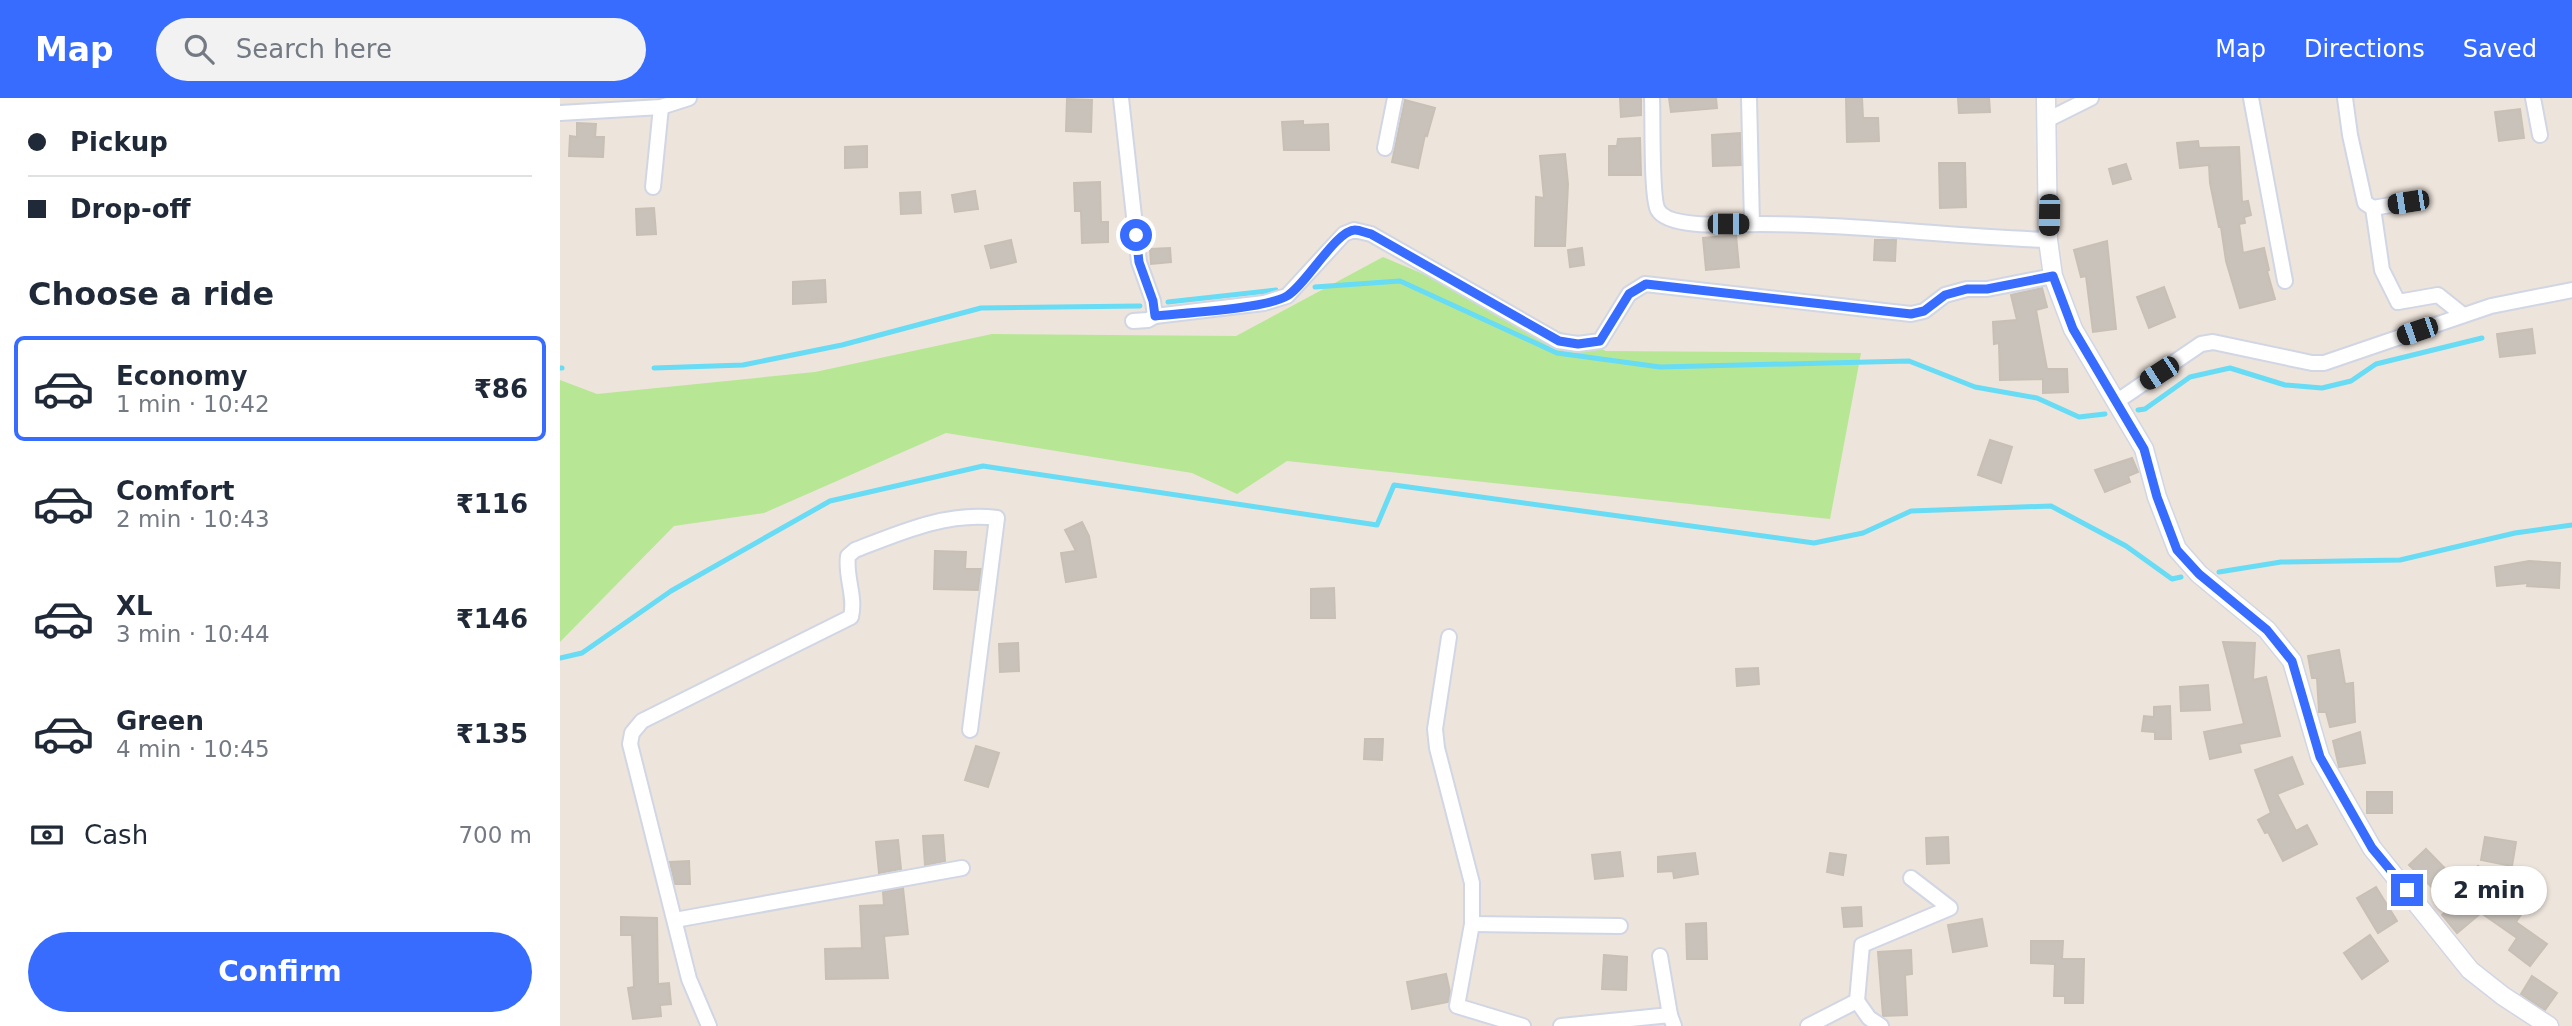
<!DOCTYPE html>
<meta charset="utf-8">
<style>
:root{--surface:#fff;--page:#f2f2f3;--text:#1f2937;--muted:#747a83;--line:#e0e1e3;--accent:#376cff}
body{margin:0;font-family:"DejaVu Sans",sans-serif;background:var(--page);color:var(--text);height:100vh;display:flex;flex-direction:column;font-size:26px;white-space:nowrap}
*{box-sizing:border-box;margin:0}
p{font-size:23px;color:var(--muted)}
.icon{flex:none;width:38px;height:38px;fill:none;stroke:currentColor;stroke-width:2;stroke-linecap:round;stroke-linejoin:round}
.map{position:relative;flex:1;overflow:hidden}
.drawer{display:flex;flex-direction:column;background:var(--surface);width:560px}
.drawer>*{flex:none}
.guide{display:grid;align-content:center;height:154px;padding:0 28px;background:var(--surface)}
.end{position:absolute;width:32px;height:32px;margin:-16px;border:9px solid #376cff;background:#fff;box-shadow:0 0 0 4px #fff}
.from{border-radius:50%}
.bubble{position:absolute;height:49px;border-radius:24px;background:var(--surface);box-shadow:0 2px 5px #0004;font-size:23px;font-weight:700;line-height:49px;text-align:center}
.car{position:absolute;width:21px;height:42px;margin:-21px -10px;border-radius:9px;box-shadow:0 0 5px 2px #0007;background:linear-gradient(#222 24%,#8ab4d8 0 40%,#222 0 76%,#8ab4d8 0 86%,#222 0)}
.guide b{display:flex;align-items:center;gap:24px;height:66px;font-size:26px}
.guide b+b{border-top:2px solid var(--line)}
.guide i{width:18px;height:18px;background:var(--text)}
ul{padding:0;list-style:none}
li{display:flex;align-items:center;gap:21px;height:105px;margin:0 14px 10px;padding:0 14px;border:4px solid transparent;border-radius:10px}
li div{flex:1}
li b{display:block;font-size:26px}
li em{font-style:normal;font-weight:700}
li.selected{border-color:var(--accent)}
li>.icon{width:63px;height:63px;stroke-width:1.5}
h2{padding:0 28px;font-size:32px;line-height:84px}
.pay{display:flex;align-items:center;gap:18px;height:77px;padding:0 28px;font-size:26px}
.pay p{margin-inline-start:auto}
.primary-button{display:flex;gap:14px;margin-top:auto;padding:14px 28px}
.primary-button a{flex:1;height:80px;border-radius:42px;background:var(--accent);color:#fff;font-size:28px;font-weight:700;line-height:80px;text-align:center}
header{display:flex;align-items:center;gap:42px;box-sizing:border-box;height:98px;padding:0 35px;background:var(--accent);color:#fff}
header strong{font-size:33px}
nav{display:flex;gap:38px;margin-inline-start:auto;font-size:24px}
.search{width:490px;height:63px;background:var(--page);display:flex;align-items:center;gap:18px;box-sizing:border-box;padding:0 24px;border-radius:38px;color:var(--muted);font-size:26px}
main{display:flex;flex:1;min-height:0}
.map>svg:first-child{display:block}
.green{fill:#b7e795}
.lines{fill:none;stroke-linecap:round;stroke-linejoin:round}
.stream{stroke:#68dbf5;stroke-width:5}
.building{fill:#c8c2ba;stroke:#c9c0b5;stroke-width:2}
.minor-casing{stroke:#d1d6e4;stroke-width:18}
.tertiary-casing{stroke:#d1d6e4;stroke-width:21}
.minor{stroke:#fff;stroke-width:14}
.tertiary{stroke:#fff;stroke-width:18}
.route{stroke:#376cff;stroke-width:9}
</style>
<header>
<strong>Map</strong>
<div class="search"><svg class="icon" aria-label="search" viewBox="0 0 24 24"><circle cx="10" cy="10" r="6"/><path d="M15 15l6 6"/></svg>Search here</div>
<nav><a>Map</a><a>Directions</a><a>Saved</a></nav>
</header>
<main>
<section class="drawer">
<div class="guide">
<b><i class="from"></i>Pickup</b>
<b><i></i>Drop-off</b>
</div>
<h2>Choose a ride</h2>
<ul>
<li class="selected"><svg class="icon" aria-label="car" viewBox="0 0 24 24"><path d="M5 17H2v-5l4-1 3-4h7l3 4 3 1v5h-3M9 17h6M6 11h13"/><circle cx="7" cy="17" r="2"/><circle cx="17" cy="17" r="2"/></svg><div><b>Economy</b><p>1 min · 10:42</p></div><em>₹86</em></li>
<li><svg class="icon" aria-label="car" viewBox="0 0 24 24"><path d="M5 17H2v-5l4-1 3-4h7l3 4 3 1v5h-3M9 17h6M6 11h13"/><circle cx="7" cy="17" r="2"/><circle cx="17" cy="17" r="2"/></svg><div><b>Comfort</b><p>2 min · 10:43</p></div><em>₹116</em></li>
<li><svg class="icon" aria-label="car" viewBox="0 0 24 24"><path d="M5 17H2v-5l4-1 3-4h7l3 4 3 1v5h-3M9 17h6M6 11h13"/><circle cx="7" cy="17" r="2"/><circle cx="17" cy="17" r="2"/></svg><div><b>XL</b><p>3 min · 10:44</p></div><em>₹146</em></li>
<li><svg class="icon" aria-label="car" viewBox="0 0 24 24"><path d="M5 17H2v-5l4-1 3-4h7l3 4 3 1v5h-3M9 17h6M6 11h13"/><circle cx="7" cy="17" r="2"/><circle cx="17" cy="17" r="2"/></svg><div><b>Green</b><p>4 min · 10:45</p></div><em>₹135</em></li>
</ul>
<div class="pay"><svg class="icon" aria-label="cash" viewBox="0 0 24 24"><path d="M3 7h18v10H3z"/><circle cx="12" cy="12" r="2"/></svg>Cash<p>700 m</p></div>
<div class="primary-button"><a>Confirm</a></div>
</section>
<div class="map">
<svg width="2012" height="928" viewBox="0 0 2012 928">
<rect width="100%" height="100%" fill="#ede4db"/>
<!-- green -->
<polygon class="green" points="823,159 1046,253 1301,255 1270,421 727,363 677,396 632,375 386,335 204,415 114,428 0,544 0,282 37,296 255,274 432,236 676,238"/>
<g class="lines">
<!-- stream -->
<g class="stream">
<polyline points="755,189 840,183 997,255 1100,269 1349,263 1415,289 1477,300 1519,319 1545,316"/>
<polyline points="608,204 716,192"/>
<polyline points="0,270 2,270"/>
<polyline points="94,270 183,267 282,247 421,210 580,208"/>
<polyline points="1578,312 1585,311 1630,279 1670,270 1725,287 1762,290 1791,283 1816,266 1922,240"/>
<polyline points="1659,474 1721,464 1840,462 1955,435 2012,427"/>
<polyline points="0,560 22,555 111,493 270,403 423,368 817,427 834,387 1254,445 1303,435 1351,413 1491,408 1566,448 1612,481 1621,479"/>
</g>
</g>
<!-- building -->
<g class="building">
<polygon points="1060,0 1081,0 1081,17 1061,19"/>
<polygon points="1109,0 1156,0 1157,10 1111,14"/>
<polygon points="1286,0 1302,0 1303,20 1318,20 1319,43 1287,44"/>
<polygon points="1398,0 1429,0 1430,14 1399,15"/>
<polygon points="507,1 532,2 531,34 506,33"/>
<polygon points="845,2 875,10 867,38 865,37 858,70 832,64"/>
<polygon points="1960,11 1964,40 1939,43 1935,14"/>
<polygon points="743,23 743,27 768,26 769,52 724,52 722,24"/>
<polygon points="17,25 36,26 35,39 44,39 43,59 9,58 10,38 17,39"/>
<polygon points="1180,35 1181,67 1153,68 1152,37"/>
<polygon points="1080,40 1081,77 1049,77 1049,48 1057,48 1058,41"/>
<polygon points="1638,43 1639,50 1679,49 1682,104 1688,103 1691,117 1684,119 1685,125 1679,126 1683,155 1704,150 1709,172 1707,173 1715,201 1680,210 1666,163 1661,129 1659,129 1650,85 1649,67 1620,70 1617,45"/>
<polygon points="307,48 307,69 285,70 285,49"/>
<polygon points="1005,56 1008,86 1005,148 975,148 976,99 984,100 980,58"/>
<polygon points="1379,65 1405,65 1406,109 1380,110"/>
<polygon points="1566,66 1571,81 1553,86 1549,71"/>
<polygon points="540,84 541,124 548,124 548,144 522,145 521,113 515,113 514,85"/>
<polygon points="415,93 418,111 395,114 392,97"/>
<polygon points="360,94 361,115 341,116 340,95"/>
<polygon points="94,110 96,136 77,137 76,111"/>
<polygon points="1176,137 1179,169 1146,172 1143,140"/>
<polygon points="451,142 456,164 431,170 425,148"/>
<polygon points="1315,142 1336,142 1335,163 1314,162"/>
<polygon points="1547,143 1556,231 1533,234 1526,178 1521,179 1514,152"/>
<polygon points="610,150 611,164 591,166 590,151"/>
<polygon points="1022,150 1024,167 1010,169 1008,152"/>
<polygon points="265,182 266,204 233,206 233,184"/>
<polygon points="1604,189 1615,219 1589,230 1577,199"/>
<polygon points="1482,190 1487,209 1476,212 1487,271 1507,271 1508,294 1483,295 1483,281 1440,282 1439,245 1434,246 1433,224 1457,222 1451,197"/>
<polygon points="1972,231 1975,255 1940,259 1937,236"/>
<polygon points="1430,342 1452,349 1441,385 1418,377"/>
<polygon points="1572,360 1578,374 1568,378 1570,384 1545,394 1535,372"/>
<polygon points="522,424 529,438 536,479 506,484 501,455 516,453 505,432"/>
<polygon points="375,453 406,454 405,471 421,471 418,492 374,491"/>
<polygon points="1969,463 2000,465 1999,490 1967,488 1968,485 1937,488 1935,469"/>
<polygon points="774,490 775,520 751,520 751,491"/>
<polygon points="1663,544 1695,545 1693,582 1706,579 1720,638 1679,646 1681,654 1650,661 1644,634 1684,626"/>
<polygon points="458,545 459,573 440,574 439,546"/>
<polygon points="1779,552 1785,586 1793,585 1795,624 1770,629 1766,614 1759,614 1757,580 1752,580 1748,558"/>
<polygon points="1198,570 1199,586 1177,588 1176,571"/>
<polygon points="1648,587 1650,612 1621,613 1620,589"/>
<polygon points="1610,608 1611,641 1595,641 1595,634 1582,633 1584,618 1594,619 1594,609"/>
<polygon points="1800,634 1805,665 1779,669 1773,643"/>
<polygon points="805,641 823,641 822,662 804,661"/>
<polygon points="416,648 439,655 428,689 405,682"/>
<polygon points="1732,659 1743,686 1717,696 1736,733 1747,727 1757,746 1723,763 1708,734 1705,735 1698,722 1711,715 1695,672"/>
<rect x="1807" y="694" width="25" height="21"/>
<polygon points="383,737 385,763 365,767 363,738"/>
<polygon points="1388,739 1389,765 1367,766 1366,740"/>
<polygon points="1925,739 1956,744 1952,768 1921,762"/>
<polygon points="338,742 341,771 319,775 316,744"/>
<polygon points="1866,751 1903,789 1918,768 1943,786 1941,790 1967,808 1956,824 1987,846 1970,868 1949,852 1957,840 1921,815 1897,835 1882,817 1892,809 1849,767"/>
<polygon points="1060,754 1063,778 1035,781 1032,757"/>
<polygon points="1135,755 1138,776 1114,780 1113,773 1098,774 1098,759"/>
<polygon points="1270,755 1286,757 1283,777 1267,774"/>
<polygon points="129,763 130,786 115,786 110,764"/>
<polygon points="1816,789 1837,823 1818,835 1797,800"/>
<polygon points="343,790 348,836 324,838 328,880 266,881 265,851 302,850 300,808 324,807 323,794"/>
<polygon points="1301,809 1302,828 1284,829 1282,810"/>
<polygon points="61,819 97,820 98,886 109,885 111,906 100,907 101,918 73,921 68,890 74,889 72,837 61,837"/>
<polygon points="1422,821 1427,848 1393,854 1388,827"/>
<polygon points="1146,825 1147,861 1127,861 1126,826"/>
<polygon points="1810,837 1828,863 1802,881 1784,855"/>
<polygon points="1471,843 1503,843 1502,861 1524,861 1523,905 1505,905 1505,898 1494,898 1495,866 1471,865"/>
<polygon points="1351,852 1352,876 1345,877 1347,917 1323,918 1318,854"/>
<polygon points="1044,857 1067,859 1066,892 1042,891"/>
<polygon points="886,876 890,894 888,904 852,911 847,884"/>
<polygon points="1972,878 1997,895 1985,912 1961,896"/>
</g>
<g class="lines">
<!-- minor casing -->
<g class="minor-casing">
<g id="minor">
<polyline points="561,0 579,164 593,203 595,218 588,222 573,223"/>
<path d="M1092 0C1093 18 1091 101 1098 112 1109 132 1179 126 1200 126 1297 126 1392 139 1488 142"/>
<polyline points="1189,0 1192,126"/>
<polyline points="1691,0 1725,183"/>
<polyline points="1785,0 1790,37 1805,105 1813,110 1848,104"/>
<polyline points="1973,0 1980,37"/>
<polyline points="0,15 101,9 129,0"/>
<polyline points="1487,22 1531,0"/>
<polyline points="825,50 835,0"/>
<polyline points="93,89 101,9"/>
<polyline points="1813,110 1822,172 1838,204 1878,197 1903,217"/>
<polyline points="595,218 704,205 727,198 784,136 794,132 811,136 998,243 1018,246 1040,243 1069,196 1085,186 1351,216 1364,213 1385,197 1407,191 1427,191 1493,178"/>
<polyline points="1556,304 1641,246 1653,244 1752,265 1764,265 1931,208 2012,192"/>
<polyline points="889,539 875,631 877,650 912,785 912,826 897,908 963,928"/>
<polyline points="115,822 402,770"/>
<polyline points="912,826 1060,828"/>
<polyline points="1100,858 1110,917"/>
<polyline points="1297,903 1302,847 1390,810 1351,780"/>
<path d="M149 928 129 881 70 646 72 635 82 623 291 519C296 498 285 479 288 458L295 452C339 435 388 413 437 420L410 632"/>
<polyline points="1001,928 1110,917 1114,928"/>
<polyline points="1248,928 1297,903 1309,920 1321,928"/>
</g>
</g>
<!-- tertiary casing -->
<g class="tertiary-casing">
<polyline id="tertiary" points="1486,0 1488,142 1493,178 1513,231 1584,351 1597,399 1617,451 1639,476 1707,532 1732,563 1760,659 1812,750 1910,872 1943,898 1989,928"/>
</g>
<!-- minor -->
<use href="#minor" class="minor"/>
<!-- tertiary -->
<use href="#tertiary" class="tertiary"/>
</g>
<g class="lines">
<!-- route -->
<path class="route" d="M576 137 579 164 593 203 595 218C623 215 705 211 727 198 746 187 776 132 795 132 800 132 806 135 811 136L999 243 1018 246 1040 243 1069 196 1086 186 1351 216 1364 213 1385 197 1407 191H1427L1493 178 1513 231 1584 351 1597 399 1617 452 1639 476 1707 532 1732 563 1760 659 1812 750 1847 792"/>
</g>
</svg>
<i class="end from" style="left:576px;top:137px"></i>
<i class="end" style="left:1847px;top:792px"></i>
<div class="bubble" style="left:1871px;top:768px;width:116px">2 min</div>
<i class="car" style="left:1848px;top:104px;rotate:261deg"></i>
<i class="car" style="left:1489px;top:117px;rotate:181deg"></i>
<i class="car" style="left:1168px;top:126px;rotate:90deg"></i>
<i class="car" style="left:1857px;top:233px;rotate:251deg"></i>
<i class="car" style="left:1599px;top:275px;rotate:237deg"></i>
</div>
</main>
